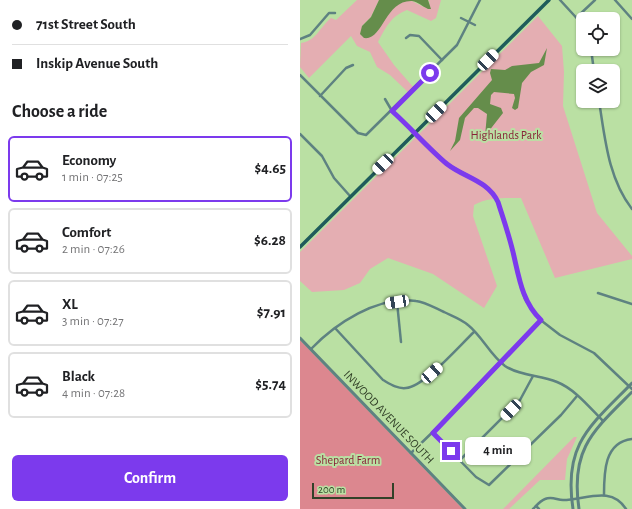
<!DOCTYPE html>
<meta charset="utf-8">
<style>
:root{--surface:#fff;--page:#f2f2f2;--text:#202124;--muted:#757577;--line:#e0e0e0;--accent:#7c3aed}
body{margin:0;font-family:"Alegreya Sans",sans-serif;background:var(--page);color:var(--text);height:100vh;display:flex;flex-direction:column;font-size:15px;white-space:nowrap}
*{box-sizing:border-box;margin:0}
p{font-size:13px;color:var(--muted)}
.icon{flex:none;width:22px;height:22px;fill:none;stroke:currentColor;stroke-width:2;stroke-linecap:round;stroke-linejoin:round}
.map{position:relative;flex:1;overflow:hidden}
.drawer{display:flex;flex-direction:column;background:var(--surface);width:300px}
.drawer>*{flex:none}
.hud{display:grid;align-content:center;height:88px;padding:0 12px;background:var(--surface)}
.buttons{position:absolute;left:276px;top:12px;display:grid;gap:8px}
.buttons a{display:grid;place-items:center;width:44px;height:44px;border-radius:6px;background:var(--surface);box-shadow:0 1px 3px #0004;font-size:20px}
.scale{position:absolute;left:12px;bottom:10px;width:82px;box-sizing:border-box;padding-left:4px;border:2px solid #324128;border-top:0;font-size:11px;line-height:14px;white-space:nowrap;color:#324128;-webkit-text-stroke:3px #bae0a3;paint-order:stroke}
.end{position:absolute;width:18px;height:18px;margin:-9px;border:5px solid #7c3aed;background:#fff;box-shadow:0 0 0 2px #fff}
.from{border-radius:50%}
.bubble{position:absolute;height:28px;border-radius:6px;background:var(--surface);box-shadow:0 1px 3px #0004;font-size:13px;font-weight:700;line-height:28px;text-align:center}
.car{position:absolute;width:12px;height:24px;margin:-12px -6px;border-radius:5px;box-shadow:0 0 3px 1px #0007;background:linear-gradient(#fff 24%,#345 0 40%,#fff 0 76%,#345 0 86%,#fff 0)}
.hud b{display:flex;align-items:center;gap:14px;height:38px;font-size:15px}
.hud b+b{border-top:1px solid var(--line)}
.hud i{width:10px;height:10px;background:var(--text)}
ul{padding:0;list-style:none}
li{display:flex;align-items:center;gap:12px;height:66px;margin:0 8px 6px;padding:0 4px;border:2px solid var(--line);border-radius:6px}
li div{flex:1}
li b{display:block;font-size:15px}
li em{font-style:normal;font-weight:700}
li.on{border-color:var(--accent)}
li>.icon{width:36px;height:36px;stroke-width:1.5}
h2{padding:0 12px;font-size:18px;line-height:48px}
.cta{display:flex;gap:8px;margin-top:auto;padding:8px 12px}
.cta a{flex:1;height:46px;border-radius:6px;background:var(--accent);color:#fff;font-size:16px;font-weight:700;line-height:46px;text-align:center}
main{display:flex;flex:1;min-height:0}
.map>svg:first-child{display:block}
.green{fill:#e4aeb2}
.forest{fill:#dc878f}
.water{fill:#658d4b}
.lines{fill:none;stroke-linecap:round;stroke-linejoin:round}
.minor{stroke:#5e8281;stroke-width:2.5}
.tertiary{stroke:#5e8281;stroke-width:3}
.secondary{stroke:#1f5c5b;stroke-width:3.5}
.route{stroke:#7c3aed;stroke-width:5}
.labels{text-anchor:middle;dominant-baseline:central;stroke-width:4;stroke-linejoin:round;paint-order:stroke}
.park-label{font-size:12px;fill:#882438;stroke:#bae0a3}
.street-label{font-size:12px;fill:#324128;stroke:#bae0a3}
</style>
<main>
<section class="drawer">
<div class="hud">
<b><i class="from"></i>71st Street South</b>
<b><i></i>Inskip Avenue South</b>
</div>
<h2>Choose a ride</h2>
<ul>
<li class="on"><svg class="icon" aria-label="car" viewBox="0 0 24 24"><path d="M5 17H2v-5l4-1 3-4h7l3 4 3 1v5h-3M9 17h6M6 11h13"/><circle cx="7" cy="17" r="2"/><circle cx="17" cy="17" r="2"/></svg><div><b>Economy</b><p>1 min · 07:25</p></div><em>$4.65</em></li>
<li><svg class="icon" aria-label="car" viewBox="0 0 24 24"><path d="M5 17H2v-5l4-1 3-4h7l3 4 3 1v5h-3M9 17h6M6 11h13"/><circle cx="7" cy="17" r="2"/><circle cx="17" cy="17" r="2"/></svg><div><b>Comfort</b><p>2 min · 07:26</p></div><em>$6.28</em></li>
<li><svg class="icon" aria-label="car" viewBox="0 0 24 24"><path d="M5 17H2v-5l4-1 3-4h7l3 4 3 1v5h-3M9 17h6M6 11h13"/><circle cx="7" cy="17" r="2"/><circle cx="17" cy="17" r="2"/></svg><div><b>XL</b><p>3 min · 07:27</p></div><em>$7.91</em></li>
<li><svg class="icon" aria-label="car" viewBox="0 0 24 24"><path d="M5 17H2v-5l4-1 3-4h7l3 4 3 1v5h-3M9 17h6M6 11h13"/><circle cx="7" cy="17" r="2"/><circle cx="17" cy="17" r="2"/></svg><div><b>Black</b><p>4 min · 07:28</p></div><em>$5.74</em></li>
</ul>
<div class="cta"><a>Confirm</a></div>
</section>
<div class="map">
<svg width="332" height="509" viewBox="0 0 332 509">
<rect width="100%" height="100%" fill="#bae0a3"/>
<!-- green -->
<g class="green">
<path d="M57 0H79L71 17 62 26 76 33C85 19 91 0 110 0L124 7 130 3 128 0H141L136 18 131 21 107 10C91 16 86 27 78 42L94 65 114 88 109 93 90 75 77 67 70 52 57 46 51 36 9 78 0 67 1 43C16 41 20 27 31 18L36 20Z"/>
<path d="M238 16 262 46 264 72 263 106 297 213 332 256V259L255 278 221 198C205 198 188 197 174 205L173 216 197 286 184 308 133 274 88 258 70 269 60 283 44 290 12 292 0 281V252Z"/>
<polygon points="274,437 277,437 267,459 265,480 240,480 209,509 203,509"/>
</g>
<!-- forest -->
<polygon class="forest" points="0,340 163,509 0,509"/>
<!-- water -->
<g class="water">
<path d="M79 0H128L131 9H128C122 6 118 2 112 1 85 0 83 41 64 38L60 34 62 26 71 17Z"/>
<polygon points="247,48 244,65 231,72 222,83 218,108 215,110 212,108 215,98 214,94 194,92 191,95 190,104 201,108 203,113 185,136 187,114 178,108 174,108 165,118 160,140 150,151 155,141 159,118 192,80 190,73 191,69 205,70 212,66 239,63"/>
</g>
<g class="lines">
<!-- minor -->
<g class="minor">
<polyline points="260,0 283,25"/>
<polyline points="315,0 332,19"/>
<polyline points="277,17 295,0"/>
<polyline points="161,18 175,25"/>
<polyline points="106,38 110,35 119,36 142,60"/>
<polyline points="0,39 10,35 29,13 35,13"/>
<polyline points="291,49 294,71"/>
<polyline points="0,75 58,133 66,135 157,45 180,0"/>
<polyline points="20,96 46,68 53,65"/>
<path d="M85 99 92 111 144 161C162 176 186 179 198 202L213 252 221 287 225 299 238 318 260 335 294 353 332 389"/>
<path d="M299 101C305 138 308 178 332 209"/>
<polyline points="0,134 22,156 34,178 50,196"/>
<polyline points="298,293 332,304"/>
<polyline points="97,302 101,342"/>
<path d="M35 328 83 380C90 384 97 389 106 388 124 387 160 345 174 332"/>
<path d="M11 349C35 324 78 295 116 301 125 302 135 308 144 312 152 316 161 319 168 325 182 336 190 355 205 366 220 376 240 375 257 382 275 389 290 408 303 421"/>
<polyline points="133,433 176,477 189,485 261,415 277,396"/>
<polyline points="111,453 171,395 241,320"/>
<polyline points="160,460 220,400 233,376"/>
<path d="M304 495C304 473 304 442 332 439"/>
<polyline points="236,506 239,509"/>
<path d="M233 509C237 505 240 501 245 499 252 496 257 500 263 500 285 500 311 485 326 509"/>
</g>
<!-- tertiary -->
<g class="tertiary">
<polyline points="0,338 165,509"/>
<path d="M273 509C263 444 290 426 332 383"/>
<path d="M279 509C270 449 293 431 332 392"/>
</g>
<!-- secondary -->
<polyline class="secondary" points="0,247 249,0"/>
</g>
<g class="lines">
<!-- route -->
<path class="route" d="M130 73 92 111C111 128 128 148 147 164 165 178 187 180 198 202 203 218 209 235 213 252 219 277 222 302 241 320L133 433 151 451"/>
</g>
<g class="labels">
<!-- park labels -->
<g class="park-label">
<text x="206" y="135">Highlands Park</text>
<text x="48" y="460">Shepard Farm</text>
</g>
<!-- street labels -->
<g class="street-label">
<text transform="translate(89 417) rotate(46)">INWOOD AVENUE SOUTH</text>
</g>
</g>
</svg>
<div class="buttons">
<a><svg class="icon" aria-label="locate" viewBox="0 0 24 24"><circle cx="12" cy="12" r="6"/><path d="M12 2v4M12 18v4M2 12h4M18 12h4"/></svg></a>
<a><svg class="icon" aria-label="layers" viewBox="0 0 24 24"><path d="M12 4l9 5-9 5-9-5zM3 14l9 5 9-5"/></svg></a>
</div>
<div class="scale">200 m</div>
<i class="end from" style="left:130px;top:73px"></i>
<i class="end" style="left:151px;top:451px"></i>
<div class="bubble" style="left:165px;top:437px;width:66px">4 min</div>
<i class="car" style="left:188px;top:60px;rotate:45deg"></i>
<i class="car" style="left:136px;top:112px;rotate:45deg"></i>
<i class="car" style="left:83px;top:164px;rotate:226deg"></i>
<i class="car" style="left:97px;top:302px;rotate:261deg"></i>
<i class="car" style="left:132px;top:373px;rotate:48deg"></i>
<i class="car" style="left:211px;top:410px;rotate:224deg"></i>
</div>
</main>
